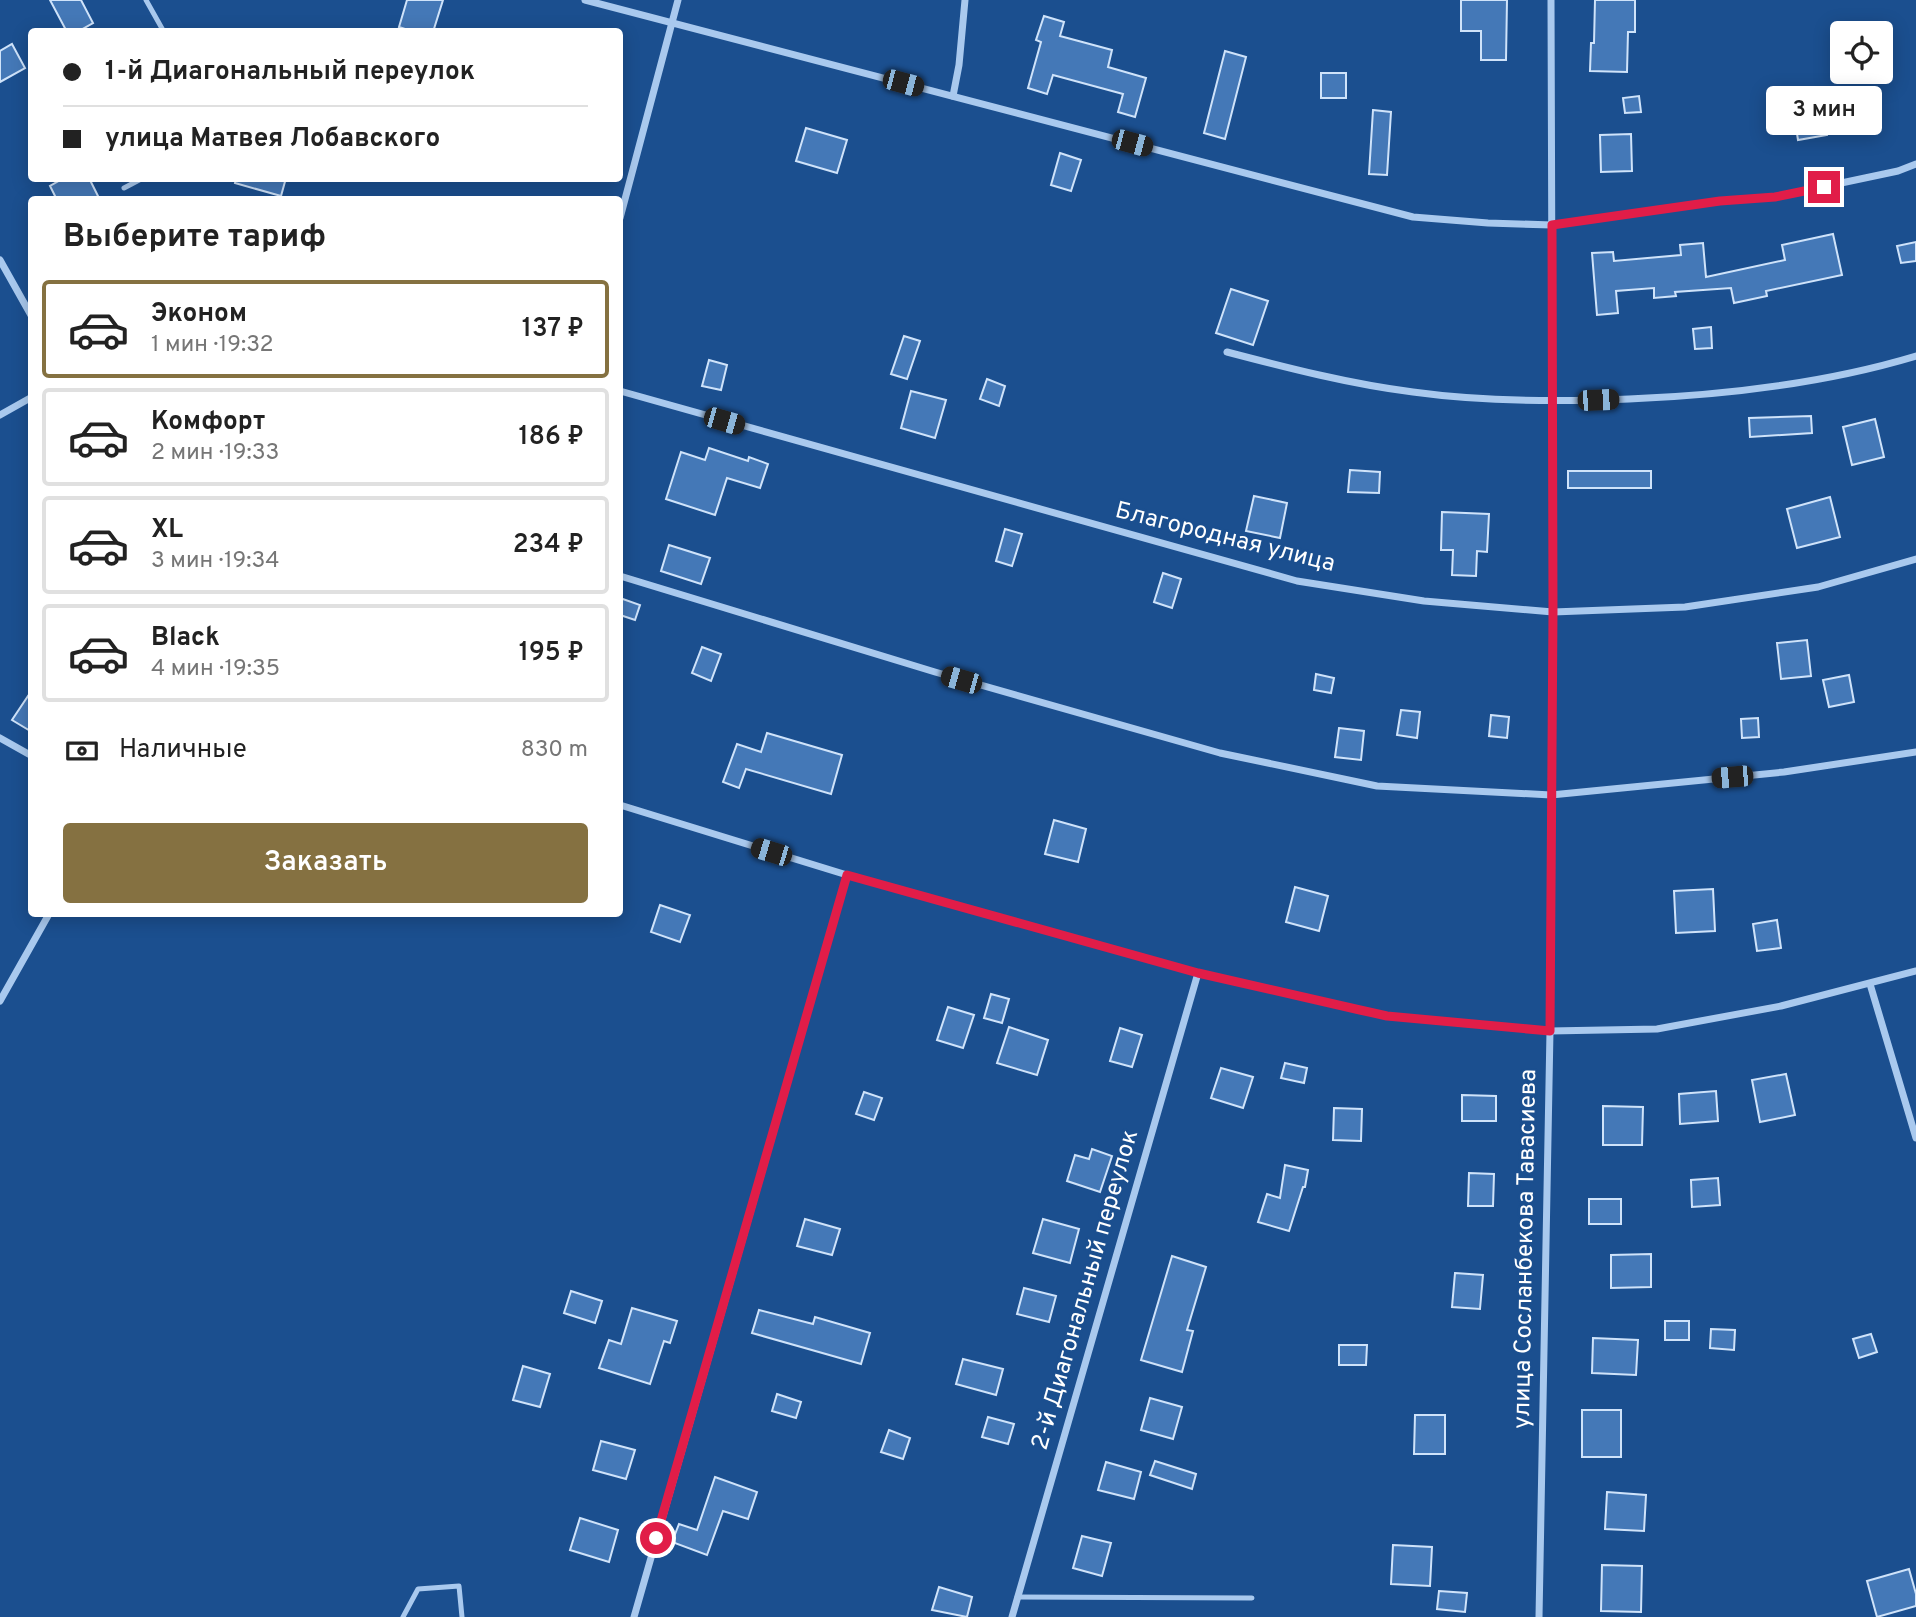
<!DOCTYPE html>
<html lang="ru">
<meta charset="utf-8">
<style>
:root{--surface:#fff;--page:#f6f6f6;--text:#222;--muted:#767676;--line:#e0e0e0;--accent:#857141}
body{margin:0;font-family:Overpass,sans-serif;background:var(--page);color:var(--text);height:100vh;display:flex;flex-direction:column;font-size:26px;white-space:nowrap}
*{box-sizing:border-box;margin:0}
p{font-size:23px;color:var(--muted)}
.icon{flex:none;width:38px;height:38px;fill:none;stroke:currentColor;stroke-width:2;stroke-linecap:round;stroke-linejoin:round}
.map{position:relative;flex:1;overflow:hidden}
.sheet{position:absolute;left:28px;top:196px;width:595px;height:721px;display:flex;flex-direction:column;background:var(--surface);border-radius:7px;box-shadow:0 4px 18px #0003}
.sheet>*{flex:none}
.top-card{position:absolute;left:28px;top:28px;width:595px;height:154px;border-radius:7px;box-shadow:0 4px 18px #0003;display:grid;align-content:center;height:154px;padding:0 35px;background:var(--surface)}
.fabs{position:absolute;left:1830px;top:21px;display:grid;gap:14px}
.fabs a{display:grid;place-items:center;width:63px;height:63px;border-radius:7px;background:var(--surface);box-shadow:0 4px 18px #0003;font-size:35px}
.end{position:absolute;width:32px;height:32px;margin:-16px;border:9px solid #e11d48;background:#fff;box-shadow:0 0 0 4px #fff}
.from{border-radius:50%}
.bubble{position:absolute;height:49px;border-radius:7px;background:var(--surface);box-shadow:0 4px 18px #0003;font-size:23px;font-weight:600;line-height:49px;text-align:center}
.car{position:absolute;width:21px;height:42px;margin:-21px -10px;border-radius:9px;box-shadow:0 0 5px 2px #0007;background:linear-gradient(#222 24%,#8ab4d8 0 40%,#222 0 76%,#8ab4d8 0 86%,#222 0)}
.top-card b{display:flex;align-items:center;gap:24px;height:66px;font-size:26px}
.top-card b+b{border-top:2px solid var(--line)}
.top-card i{width:18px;height:18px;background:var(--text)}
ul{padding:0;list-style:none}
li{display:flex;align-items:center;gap:21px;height:98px;margin:0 14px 10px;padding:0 21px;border:4px solid var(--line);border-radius:7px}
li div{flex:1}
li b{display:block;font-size:26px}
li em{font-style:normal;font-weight:600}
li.current{border-color:var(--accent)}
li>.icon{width:63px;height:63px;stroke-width:1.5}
h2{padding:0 35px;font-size:32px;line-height:84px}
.pay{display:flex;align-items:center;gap:18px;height:77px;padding:0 35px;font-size:26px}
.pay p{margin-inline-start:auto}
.action{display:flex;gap:14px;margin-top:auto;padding:14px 35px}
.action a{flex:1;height:80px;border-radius:7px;background:var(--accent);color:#fff;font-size:28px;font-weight:600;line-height:80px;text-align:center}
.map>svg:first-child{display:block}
.building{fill:#4478b7;stroke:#cfe3fa;stroke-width:2}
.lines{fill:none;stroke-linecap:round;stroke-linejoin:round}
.service{stroke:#a9c9ee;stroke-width:5}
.minor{stroke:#a9c9ee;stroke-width:7}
.route{stroke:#e11d48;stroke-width:9}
.labels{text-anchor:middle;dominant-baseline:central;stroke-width:5;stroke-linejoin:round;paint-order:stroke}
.street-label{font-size:24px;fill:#fff;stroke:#1b4f8f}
</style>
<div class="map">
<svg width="1916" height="1617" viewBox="0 0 1916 1617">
<rect width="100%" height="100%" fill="#1b4f8f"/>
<!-- building -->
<g class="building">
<polygon points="50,0 81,0 93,23 77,32 67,32"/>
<polygon points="407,0 443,0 433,32 414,32 399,27"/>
<polygon points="1461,0 1507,0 1506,60 1481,60 1481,31 1461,31"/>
<polygon points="1595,0 1635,0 1635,32 1628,32 1627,72 1590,71 1591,43 1594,43"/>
<polygon points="1044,16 1064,22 1060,36 1112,50 1108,67 1146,78 1135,117 1118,112 1123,94 1053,75 1047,94 1028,88 1041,42 1036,40"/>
<polygon points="12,44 25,68 0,82 0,51"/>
<polygon points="1225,51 1246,57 1225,139 1204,133"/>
<rect x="1321" y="73" width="25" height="25"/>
<polygon points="1639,96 1641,112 1625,113 1623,98"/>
<polygon points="1822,103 1827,135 1798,140 1793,108"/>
<polygon points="1373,110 1391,112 1387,175 1369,174"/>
<polygon points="806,128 847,140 837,173 796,161"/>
<polygon points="1631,134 1632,171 1601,172 1600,135"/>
<polygon points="1060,153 1081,160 1071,191 1051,185"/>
<polygon points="64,178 89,178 100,200 57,200 50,186"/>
<polygon points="236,178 286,178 281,196 235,183"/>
<polygon points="1833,234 1842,275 1766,291 1767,296 1734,303 1731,288 1675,292 1676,296 1654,298 1654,288 1616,291 1618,313 1597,315 1592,253 1613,252 1614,261 1681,255 1680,245 1703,243 1706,277 1785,260 1782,245"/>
<polygon points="1916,242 1916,261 1901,263 1897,246"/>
<polygon points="1231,289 1268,301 1253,345 1216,333"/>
<polygon points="1711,327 1712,348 1695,349 1693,329"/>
<polygon points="904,336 920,341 907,379 891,374"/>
<polygon points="709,360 727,365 721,390 702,386"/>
<polygon points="987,379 1005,386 999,406 980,399"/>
<polygon points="911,391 946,400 935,438 901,428"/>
<polygon points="1811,416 1812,433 1750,437 1749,418"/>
<polygon points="1875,419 1884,457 1852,465 1843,427"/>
<polygon points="709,448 748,461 749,457 768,464 760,488 727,478 715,515 666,499 681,452 705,460"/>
<polygon points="1350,470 1380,472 1379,493 1348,492"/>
<rect x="1568" y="471" width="83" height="17"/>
<polygon points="1254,496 1287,503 1280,538 1246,531"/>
<polygon points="1830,497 1840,537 1797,548 1787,509"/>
<polygon points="1442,512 1489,514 1487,552 1477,551 1476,576 1452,575 1453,550 1441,550"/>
<polygon points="1005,529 1022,534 1012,566 996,561"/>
<polygon points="669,545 710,558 701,584 661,571"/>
<polygon points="1163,573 1181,579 1172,608 1154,602"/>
<polygon points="620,598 640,605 635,620 620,615"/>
<polygon points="1807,640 1811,676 1781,679 1777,643"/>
<polygon points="702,647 721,654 711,681 692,673"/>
<polygon points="1316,674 1334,678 1331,693 1314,690"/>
<polygon points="1849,675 1854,702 1829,707 1823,680"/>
<polygon points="32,690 32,732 12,720"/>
<polygon points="1401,710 1420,712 1417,738 1397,735"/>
<polygon points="1491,715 1509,717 1507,738 1489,736"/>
<polygon points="1758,718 1759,737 1742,738 1741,719"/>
<polygon points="1339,728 1364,731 1361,760 1335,757"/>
<polygon points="767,733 842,755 831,794 746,769 739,788 723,782 737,744 761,752"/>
<polygon points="1054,820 1086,829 1078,862 1045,854"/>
<polygon points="1295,887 1328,896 1319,931 1286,922"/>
<polygon points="1713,889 1715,931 1676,933 1674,891"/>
<polygon points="660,905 690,915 680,942 651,932"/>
<polygon points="1777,920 1781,948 1757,951 1753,924"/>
<polygon points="991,994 1009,999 1002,1023 984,1018"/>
<polygon points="948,1007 974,1015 963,1048 937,1040"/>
<polygon points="1009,1027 1048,1040 1037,1075 997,1063"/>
<polygon points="1120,1028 1142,1035 1132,1067 1110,1061"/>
<polygon points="1285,1063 1307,1068 1304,1083 1281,1078"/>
<polygon points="1221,1068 1253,1077 1243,1108 1211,1098"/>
<polygon points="1786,1074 1795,1115 1760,1122 1752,1080"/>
<polygon points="1716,1091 1718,1121 1680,1124 1679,1094"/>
<polygon points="864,1092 882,1098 874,1120 856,1114"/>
<polygon points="1462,1095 1496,1096 1496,1121 1462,1121"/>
<polygon points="1603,1106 1643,1107 1642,1145 1603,1145"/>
<polygon points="1334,1108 1362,1109 1361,1141 1333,1140"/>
<polygon points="1092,1149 1112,1156 1100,1192 1067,1181 1075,1155 1089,1159"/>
<polygon points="1285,1165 1308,1170 1305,1187 1303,1187 1289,1231 1258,1222 1267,1194 1280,1198"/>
<polygon points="1469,1173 1494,1174 1493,1206 1468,1206"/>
<polygon points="1718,1178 1720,1205 1692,1207 1691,1180"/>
<rect x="1589" y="1199" width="32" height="25"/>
<polygon points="805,1219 840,1229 832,1255 797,1246"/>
<polygon points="1043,1219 1079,1229 1070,1263 1033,1253"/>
<polygon points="1651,1254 1651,1287 1611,1288 1611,1255"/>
<polygon points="1172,1256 1206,1267 1187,1330 1193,1331 1182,1372 1141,1360"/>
<polygon points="1455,1273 1483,1275 1480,1309 1452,1307"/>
<polygon points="1024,1288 1056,1296 1049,1322 1017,1314"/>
<polygon points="571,1291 602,1301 595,1323 564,1313"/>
<polygon points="632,1308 677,1321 670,1343 664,1341 650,1384 599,1368 609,1340 621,1344"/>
<polygon points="759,1310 813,1324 815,1317 870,1333 861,1364 752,1333"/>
<rect x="1665" y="1321" width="24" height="19"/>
<polygon points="1711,1329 1735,1330 1734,1350 1710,1348"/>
<polygon points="1871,1334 1877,1352 1859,1358 1853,1339"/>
<polygon points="1593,1338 1638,1340 1636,1375 1592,1373"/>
<polygon points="1339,1345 1367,1345 1366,1365 1339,1365"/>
<polygon points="963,1359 1003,1369 996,1395 956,1384"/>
<polygon points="523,1366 550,1374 540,1407 513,1400"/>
<polygon points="777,1394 801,1402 796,1418 772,1411"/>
<polygon points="1150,1398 1182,1407 1173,1439 1141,1430"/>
<rect x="1582" y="1410" width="39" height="47"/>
<polygon points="1415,1415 1445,1415 1445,1454 1414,1454"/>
<polygon points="988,1417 1014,1424 1008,1444 982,1437"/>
<polygon points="889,1430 910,1438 903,1459 881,1452"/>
<polygon points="601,1441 635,1450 626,1479 593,1470"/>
<polygon points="1155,1461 1196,1474 1192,1489 1150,1475"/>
<polygon points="1106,1462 1141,1472 1134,1499 1098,1490"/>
<polygon points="715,1477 757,1492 748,1519 723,1511 707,1555 672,1542 679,1524 697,1530"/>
<polygon points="1607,1492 1646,1495 1644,1531 1605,1529"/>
<polygon points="580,1518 618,1530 609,1562 570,1550"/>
<polygon points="1082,1536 1111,1543 1102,1576 1073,1568"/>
<polygon points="1393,1545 1432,1547 1430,1586 1391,1584"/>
<polygon points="1602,1565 1642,1566 1641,1612 1601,1611"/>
<polygon points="1909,1569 1916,1594 1916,1606 1877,1617 1867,1581"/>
<polygon points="939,1587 972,1597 967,1617 932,1610"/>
<polygon points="1439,1591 1467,1593 1465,1612 1437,1609"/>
</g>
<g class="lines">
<!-- service -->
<g class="service">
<polyline points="146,0 164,32"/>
<polyline points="124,188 143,178"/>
<polyline points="1017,1597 1252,1598"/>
<polyline points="403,1617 418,1589 459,1586 462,1617"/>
</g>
<!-- minor -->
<g class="minor">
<polyline points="585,0 1413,217 1488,223 1552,225 1720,201 1775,197 1898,171 1916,164"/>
<polyline points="953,96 959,65 965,0"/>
<polyline points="620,218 678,0"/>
<polyline points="0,260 32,317"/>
<path d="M1227 352C1288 368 1350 384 1413 392 1485 402 1556 402 1629 399 1726 395 1823 384 1916 356"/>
<polyline points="620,391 1297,581 1424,601 1553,612 1685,607 1818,587 1916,559"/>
<polyline points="0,415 32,397"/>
<polyline points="620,576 935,672 1220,753 1377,786 1551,795 1784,772 1916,752"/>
<polyline points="0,738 32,756"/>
<polyline points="620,805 847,875 1198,973 1387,1016 1550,1031 1657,1029 1781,1006 1916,971"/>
<polyline points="1870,984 1916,1138"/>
<polyline points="0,1001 49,914"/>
<polyline points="634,1617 847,875"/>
<polyline points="1012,1617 1198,973"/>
<polyline points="1539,1617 1550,1031 1553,612 1551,0"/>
</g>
</g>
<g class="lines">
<!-- route -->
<polyline class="route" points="656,1538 847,875 1198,973 1360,1010 1387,1016 1550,1031 1553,612 1552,225 1720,201 1775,197 1824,187"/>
</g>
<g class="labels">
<!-- street labels -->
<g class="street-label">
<text transform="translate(1225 538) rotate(14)">Благородная улица</text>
<text transform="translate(1526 1249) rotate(-89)">улица Сосланбекова Тавасиева</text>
<text transform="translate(1086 1290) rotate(-74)">2-й Диагональный переулок</text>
</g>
</g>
</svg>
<div class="fabs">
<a><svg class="icon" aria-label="locate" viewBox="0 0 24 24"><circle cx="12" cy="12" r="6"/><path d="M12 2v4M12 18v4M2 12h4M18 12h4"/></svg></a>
</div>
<i class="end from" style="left:656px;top:1538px"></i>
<i class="end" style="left:1824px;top:187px"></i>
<div class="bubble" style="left:1766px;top:86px;width:116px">3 мин</div>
<i class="car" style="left:903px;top:83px;rotate:105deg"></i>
<i class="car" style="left:1132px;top:143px;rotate:105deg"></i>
<i class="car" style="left:1598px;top:400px;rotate:88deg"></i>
<i class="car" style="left:724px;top:421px;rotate:106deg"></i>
<i class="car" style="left:961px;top:680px;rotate:286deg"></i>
<i class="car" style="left:1732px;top:777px;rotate:265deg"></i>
<i class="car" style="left:771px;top:852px;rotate:287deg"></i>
<div class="top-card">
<b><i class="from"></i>1-й Диагональный переулок</b>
<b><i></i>улица Матвея Лобавского</b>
</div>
<section class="sheet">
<h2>Выберите тариф</h2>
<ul>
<li class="current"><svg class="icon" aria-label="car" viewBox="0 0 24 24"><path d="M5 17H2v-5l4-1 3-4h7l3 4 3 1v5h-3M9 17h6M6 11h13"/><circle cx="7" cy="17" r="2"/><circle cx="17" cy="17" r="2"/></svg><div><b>Эконом</b><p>1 мин · 19:32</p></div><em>137 ₽</em></li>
<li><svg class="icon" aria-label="car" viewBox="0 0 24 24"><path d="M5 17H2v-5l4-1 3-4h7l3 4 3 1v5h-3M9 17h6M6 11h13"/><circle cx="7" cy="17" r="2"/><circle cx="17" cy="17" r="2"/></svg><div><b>Комфорт</b><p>2 мин · 19:33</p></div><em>186 ₽</em></li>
<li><svg class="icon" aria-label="car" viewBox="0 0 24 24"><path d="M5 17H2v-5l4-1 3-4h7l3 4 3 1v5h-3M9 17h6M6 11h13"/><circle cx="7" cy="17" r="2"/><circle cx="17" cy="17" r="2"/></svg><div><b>XL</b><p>3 мин · 19:34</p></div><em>234 ₽</em></li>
<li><svg class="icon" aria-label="car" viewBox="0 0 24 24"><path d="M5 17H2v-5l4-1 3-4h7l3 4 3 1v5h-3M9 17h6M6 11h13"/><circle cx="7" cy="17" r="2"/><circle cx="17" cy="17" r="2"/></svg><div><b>Black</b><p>4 мин · 19:35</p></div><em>195 ₽</em></li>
</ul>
<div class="pay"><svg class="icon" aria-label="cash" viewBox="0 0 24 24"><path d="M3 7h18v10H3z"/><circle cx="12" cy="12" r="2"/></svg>Наличные<p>830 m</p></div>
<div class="action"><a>Заказать</a></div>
</section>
</div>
